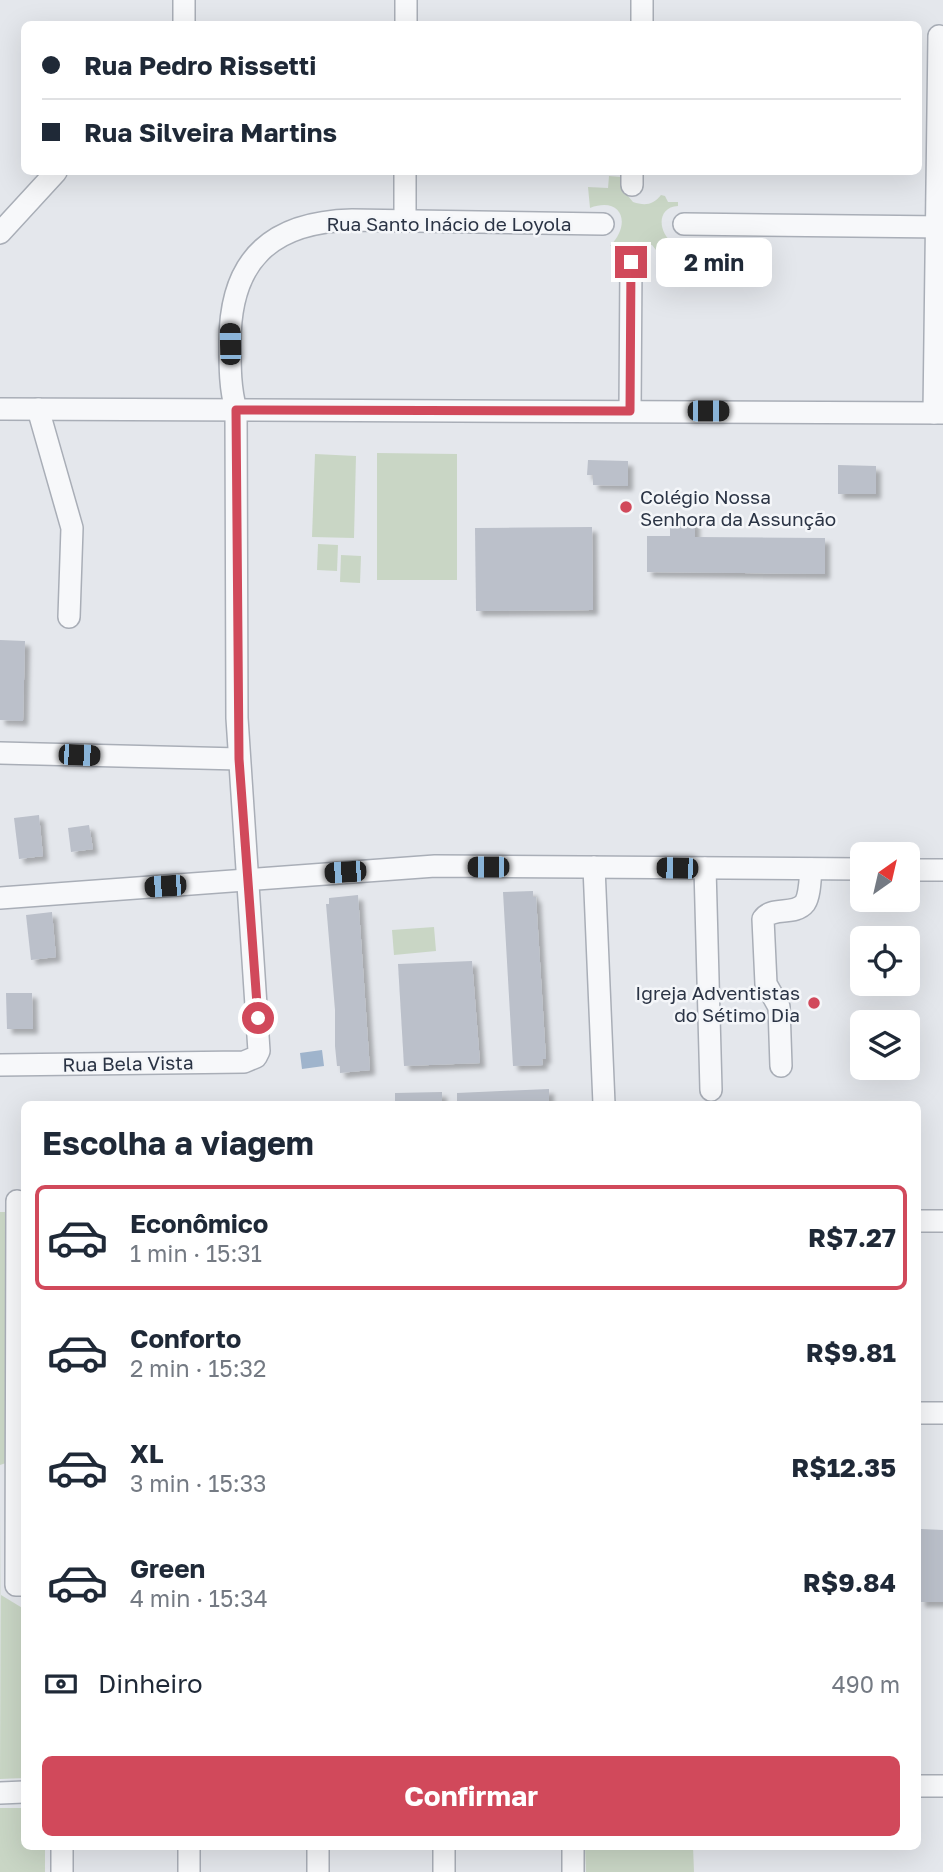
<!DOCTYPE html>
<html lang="pt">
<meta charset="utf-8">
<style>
:root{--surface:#fff;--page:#f2f2f3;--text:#1f2937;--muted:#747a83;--line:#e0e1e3;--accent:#d1495b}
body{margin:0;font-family:"Golos Text",sans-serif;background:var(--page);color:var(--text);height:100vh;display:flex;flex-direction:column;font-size:26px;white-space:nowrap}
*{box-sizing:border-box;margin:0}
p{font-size:23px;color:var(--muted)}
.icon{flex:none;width:38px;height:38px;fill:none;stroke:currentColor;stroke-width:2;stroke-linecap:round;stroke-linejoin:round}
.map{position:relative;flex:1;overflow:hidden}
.side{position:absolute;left:21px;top:1101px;width:900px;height:749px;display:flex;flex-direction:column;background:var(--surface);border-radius:10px;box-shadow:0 7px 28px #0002}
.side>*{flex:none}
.banner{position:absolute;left:21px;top:21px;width:901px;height:154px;border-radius:10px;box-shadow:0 7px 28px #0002;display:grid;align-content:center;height:154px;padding:0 21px;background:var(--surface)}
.needle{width:46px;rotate:34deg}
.fabs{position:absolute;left:850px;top:842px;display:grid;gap:14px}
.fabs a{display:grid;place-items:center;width:70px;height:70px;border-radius:10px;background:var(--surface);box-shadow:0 7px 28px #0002;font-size:35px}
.end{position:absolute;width:32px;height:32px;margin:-16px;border:9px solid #d1495b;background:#fff;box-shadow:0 0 0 4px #fff}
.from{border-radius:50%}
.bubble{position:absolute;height:49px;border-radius:10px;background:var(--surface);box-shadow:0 7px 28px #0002;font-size:23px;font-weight:700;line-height:49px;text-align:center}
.car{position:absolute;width:21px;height:42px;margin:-21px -10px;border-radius:9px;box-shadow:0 0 5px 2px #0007;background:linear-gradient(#222 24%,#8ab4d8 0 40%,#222 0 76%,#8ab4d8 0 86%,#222 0)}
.banner b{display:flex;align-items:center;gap:24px;height:66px;font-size:26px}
.banner b+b{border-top:2px solid var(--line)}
.banner i{width:18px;height:18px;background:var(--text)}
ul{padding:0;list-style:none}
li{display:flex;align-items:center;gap:21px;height:105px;margin:0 14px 10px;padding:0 7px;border:4px solid transparent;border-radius:10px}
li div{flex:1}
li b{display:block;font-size:26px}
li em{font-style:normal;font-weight:700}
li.active{border-color:var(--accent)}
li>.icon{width:63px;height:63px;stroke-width:1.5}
h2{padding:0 21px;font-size:32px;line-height:84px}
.pay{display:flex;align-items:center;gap:18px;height:77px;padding:0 21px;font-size:26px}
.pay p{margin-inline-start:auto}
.cta{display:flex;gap:14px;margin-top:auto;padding:14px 21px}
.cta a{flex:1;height:80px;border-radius:10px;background:var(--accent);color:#fff;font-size:28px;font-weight:700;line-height:80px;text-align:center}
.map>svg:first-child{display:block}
.green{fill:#c9d6c5}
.water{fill:#9fb4cc}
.building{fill:#bbc0ca;filter:url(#shadow)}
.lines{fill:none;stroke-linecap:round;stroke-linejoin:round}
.minor-casing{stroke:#a9aeb7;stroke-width:24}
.minor{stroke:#f7f8fa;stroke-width:21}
.route{stroke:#d1495b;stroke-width:9}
.poi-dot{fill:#d1495b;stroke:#f4f6f9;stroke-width:2.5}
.labels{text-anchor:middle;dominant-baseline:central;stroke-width:5;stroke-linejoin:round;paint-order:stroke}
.street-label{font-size:19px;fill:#2b3445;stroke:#f4f6f9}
.poi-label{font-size:19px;fill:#2b3445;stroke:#f4f6f9;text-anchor:start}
</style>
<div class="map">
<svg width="943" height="1872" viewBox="0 0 943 1872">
<defs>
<filter id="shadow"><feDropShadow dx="5" dy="5" stdDeviation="2" flood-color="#0004"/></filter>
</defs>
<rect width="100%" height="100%" fill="#e4e7ec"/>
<!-- green -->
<g class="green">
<path d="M609 176 621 177 623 190 633 202C645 206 653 205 661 195L665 196 668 202H678V206C656 207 658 233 673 243L672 247 667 249 666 255H660L652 245 638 243 627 248 623 260H618V250L615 246H610C632 224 622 196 590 208L588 187 608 188Z"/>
<polygon points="377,453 457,454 457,580 377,580"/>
<polygon points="315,454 356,456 354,538 312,537"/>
<polygon points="318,544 338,545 337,571 317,570"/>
<polygon points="341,555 361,556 360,583 340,582"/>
<polygon points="434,927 436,951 394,955 392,930"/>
<polygon points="0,1212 7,1212 6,1463 0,1465"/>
<polygon points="1,1500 1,1595 24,1609 24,1778 0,1779"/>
<polygon points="0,1808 24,1808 24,1846 45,1846 45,1872 0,1872"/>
<polygon points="585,1846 693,1846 694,1872 586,1872"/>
</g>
<!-- water -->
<polygon class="water" points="322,1050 324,1066 302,1069 300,1053"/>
<!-- building -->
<g class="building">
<polygon points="588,460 628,461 628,486 593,485 593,475 587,475"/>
<polygon points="838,465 876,466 876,494 838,494"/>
<polygon points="670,520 695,521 695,537 825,538 825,574 647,572 647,536 670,536"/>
<polygon points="592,527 593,610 476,611 475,528"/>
<polygon points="0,640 25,641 23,721 0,720"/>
<polygon points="39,815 43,856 19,859 14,818"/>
<polygon points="89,825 93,849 71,852 68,828"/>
<polygon points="533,891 533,897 536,897 546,1059 542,1059 543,1065 513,1066 503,892"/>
<polygon points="358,895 370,1070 340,1073 340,1066 337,1066 335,1046 335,1010 326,904 329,904 329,898"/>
<polygon points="52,912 56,957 31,960 26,915"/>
<polygon points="472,961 480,1063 404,1066 398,964"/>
<polygon points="6,993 32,993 33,1029 7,1029"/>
<polygon points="549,1089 549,1104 457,1104 457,1093"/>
<polygon points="442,1092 442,1104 395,1104 395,1093"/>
<polygon points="921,1529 943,1530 943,1602 920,1602"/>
</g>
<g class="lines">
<!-- minor casing -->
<g class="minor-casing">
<g id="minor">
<polyline points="184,24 184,0"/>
<polyline points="406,24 406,0"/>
<polyline points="642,24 642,0"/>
<polyline points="632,185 632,172"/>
<polyline points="405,221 405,172"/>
<polyline points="684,224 943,227"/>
<polyline points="0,233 56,172"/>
<polyline points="0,409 943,413"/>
<polyline points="38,409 72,528 69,617"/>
<polyline points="630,411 631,262"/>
<polyline points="934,413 939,36"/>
<polyline points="0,753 239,759"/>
<polyline points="594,867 604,1104"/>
<polyline points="705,868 711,1090"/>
<polyline points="908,870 943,870"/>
<polyline points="0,898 435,866 863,869"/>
<path d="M0 1065 244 1062 256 1057 259 1051 237 718 236 410C230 388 230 368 230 345 229 261 270 222 352 220L603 224"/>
<path d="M781 1066 779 1007 766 984 763 919C772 906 795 916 805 903 810 895 810 879 811 869"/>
<polyline points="17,1201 16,1585 24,1585"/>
<polyline points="917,1221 943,1221"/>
<polyline points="917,1413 943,1413"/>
<polyline points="917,1786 943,1786"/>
<polyline points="0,1793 24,1792"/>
<polyline points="62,1846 62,1872"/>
<polyline points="189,1846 189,1872"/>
<polyline points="318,1846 318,1872"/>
<polyline points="444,1846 444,1872"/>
<polyline points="573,1846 573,1872"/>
</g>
</g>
<!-- minor -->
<use href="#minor" class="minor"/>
</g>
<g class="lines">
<!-- route -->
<polyline class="route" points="258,1018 239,759 236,410 630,411 631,262"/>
</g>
<!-- markers -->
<g class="poi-dot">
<circle cx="626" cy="507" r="7"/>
<circle cx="814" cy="1003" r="7"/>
</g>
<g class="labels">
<!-- street labels -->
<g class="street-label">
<text x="449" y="223">Rua Santo Inácio de Loyola</text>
<text transform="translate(128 1063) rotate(-1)">Rua Bela Vista</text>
</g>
<!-- poi labels -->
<g class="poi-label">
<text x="640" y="496">Colégio Nossa<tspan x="640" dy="22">Senhora da Assunção</tspan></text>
<text x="800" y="992" text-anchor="end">Igreja Adventistas<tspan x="800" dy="22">do Sétimo Dia</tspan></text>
</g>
</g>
</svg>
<div class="fabs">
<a><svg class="needle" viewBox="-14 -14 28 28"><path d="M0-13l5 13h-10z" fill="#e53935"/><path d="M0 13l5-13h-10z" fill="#747a83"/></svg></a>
<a><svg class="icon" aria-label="locate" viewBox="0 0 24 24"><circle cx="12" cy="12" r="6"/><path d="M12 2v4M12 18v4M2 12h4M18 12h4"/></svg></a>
<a><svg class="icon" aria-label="layers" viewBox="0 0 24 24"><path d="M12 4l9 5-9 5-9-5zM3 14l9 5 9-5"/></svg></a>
</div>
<i class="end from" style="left:258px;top:1018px"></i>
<i class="end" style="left:631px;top:262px"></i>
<div class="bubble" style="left:656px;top:238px;width:116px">2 min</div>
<i class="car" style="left:230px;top:344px;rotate:359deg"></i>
<i class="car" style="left:708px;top:411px;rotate:90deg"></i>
<i class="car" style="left:79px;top:755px;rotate:92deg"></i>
<i class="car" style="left:488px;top:867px;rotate:270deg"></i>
<i class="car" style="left:677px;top:868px;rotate:271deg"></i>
<i class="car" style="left:345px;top:872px;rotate:266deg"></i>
<i class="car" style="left:165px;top:886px;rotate:266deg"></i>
<div class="banner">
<b><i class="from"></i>Rua Pedro Rissetti</b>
<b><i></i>Rua Silveira Martins</b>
</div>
<section class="side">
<h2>Escolha a viagem</h2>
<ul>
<li class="active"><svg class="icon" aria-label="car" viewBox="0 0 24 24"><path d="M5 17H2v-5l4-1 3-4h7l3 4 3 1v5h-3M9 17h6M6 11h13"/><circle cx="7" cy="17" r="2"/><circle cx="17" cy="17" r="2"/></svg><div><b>Econômico</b><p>1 min · 15:31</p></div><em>R$7.27</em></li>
<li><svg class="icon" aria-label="car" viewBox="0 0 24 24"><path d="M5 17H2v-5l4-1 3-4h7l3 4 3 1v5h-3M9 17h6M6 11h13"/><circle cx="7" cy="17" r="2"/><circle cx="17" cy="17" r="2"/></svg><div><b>Conforto</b><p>2 min · 15:32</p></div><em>R$9.81</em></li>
<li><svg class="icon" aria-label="car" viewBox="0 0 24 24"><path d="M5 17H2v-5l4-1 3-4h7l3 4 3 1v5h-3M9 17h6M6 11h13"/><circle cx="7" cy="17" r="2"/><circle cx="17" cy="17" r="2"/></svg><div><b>XL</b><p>3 min · 15:33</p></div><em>R$12.35</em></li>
<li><svg class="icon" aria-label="car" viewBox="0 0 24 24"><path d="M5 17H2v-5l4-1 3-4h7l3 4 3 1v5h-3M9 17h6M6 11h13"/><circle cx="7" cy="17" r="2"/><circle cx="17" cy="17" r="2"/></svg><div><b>Green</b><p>4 min · 15:34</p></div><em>R$9.84</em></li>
</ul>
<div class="pay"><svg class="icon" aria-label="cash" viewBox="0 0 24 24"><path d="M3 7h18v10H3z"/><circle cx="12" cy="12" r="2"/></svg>Dinheiro<p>490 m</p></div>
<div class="cta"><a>Confirmar</a></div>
</section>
</div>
